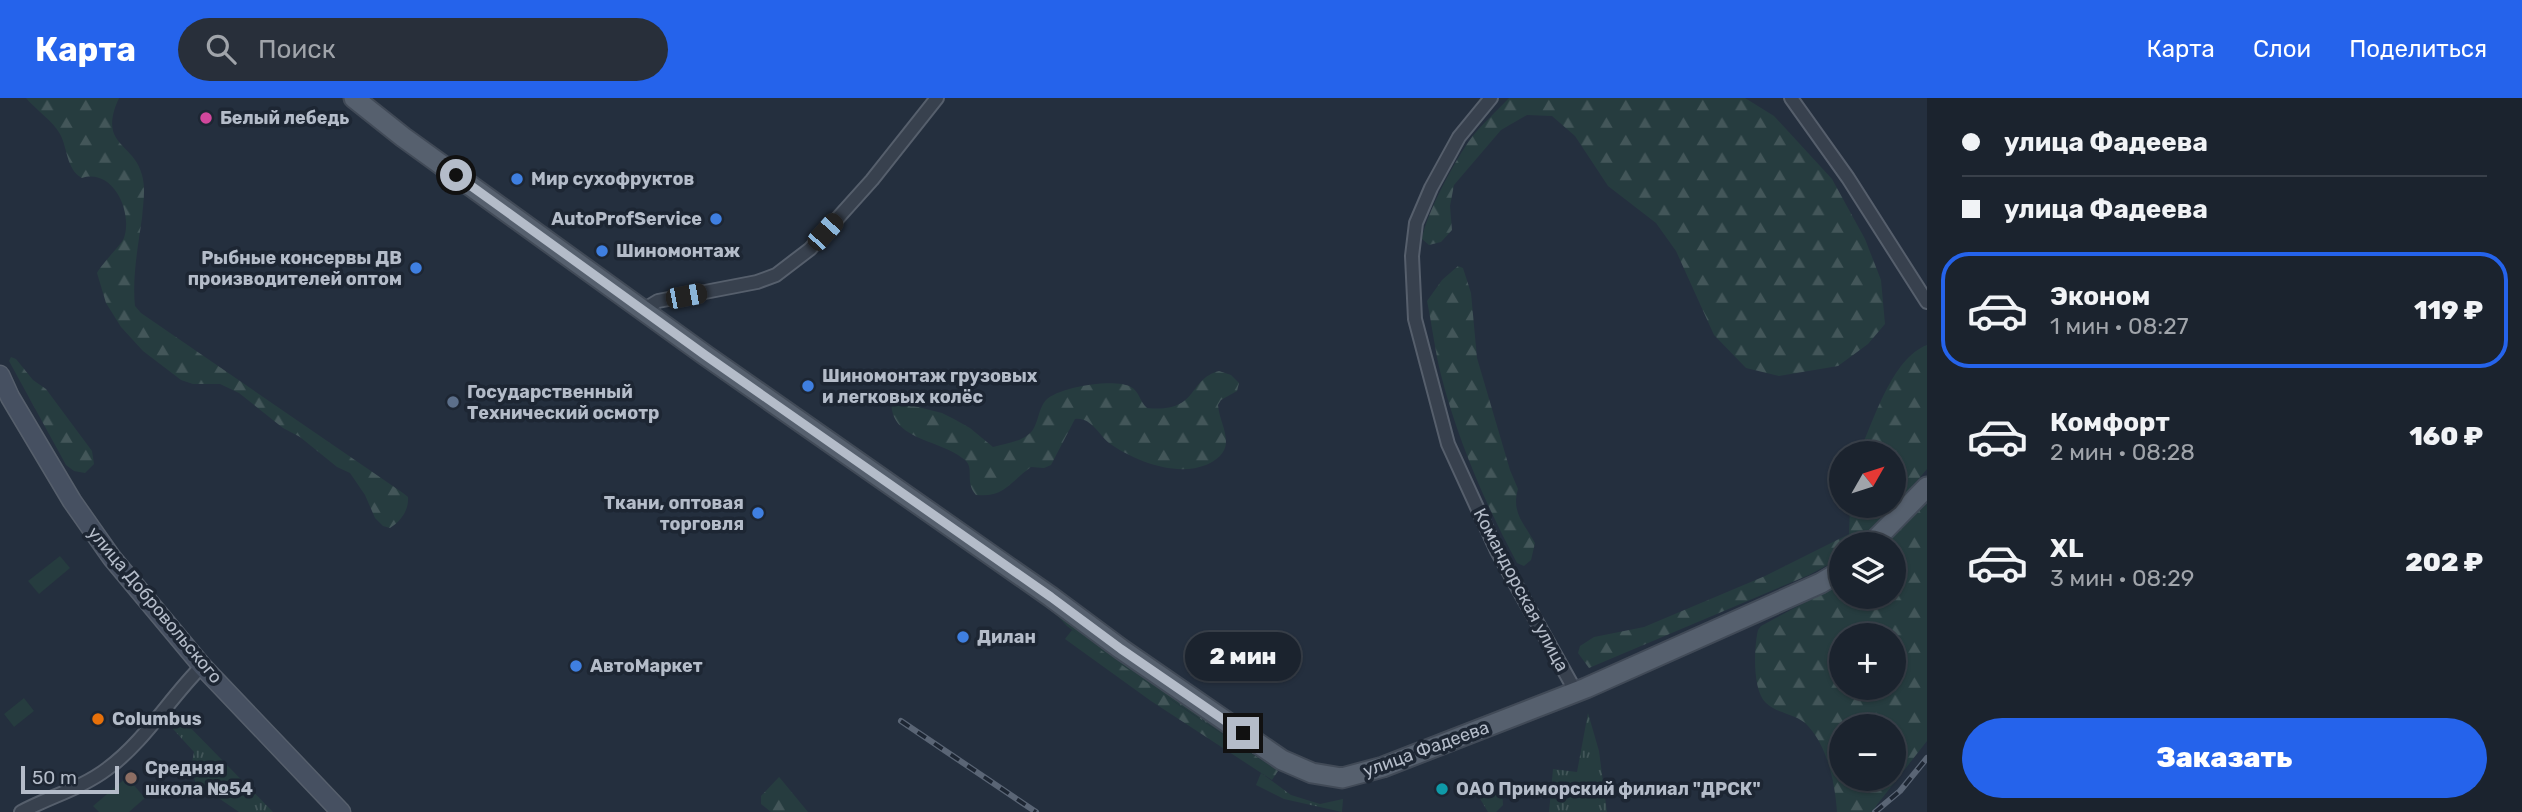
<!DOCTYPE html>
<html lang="ru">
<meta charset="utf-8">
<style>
:root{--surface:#1b232e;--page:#282f3a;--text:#f1f3f6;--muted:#a0a4aa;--line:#39404a;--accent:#2563eb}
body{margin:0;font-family:Rubik,sans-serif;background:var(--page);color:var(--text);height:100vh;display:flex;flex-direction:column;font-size:26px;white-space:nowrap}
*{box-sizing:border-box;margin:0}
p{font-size:23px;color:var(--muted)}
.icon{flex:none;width:38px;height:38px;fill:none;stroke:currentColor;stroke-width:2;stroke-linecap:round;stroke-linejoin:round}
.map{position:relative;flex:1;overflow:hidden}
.sheet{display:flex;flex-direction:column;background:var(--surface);width:595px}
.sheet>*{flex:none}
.guide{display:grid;align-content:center;height:154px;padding:0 35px;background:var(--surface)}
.needle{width:46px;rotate:51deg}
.fabs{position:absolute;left:1829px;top:343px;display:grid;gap:14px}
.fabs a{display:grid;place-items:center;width:77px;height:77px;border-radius:50%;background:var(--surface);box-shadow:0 2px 5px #0004,0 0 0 2px var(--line);font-size:35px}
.scale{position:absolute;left:21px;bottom:18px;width:98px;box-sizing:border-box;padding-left:7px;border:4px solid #b4bcc9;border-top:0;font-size:19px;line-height:24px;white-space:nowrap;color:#b4bcc9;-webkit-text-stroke:5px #1d2633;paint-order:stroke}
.end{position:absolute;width:32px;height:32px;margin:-16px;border:9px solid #b4bcc9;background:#111;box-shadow:0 0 0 4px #111}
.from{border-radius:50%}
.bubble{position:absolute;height:49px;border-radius:24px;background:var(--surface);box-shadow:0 2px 5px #0004,0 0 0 2px var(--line);font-size:23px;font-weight:800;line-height:49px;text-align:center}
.car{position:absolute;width:21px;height:42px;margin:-21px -10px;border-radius:9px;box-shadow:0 0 5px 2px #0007;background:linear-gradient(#222 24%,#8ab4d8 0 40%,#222 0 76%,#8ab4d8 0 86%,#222 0)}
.guide b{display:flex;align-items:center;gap:24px;height:66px;font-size:26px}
.guide b+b{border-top:2px solid var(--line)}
.guide i{width:18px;height:18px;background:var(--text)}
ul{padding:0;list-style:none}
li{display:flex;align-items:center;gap:21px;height:116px;margin:0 14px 10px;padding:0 21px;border:4px solid transparent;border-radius:28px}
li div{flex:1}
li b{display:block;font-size:26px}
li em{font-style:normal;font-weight:800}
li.selected{border-color:var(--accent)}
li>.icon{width:63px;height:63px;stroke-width:1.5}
.cta{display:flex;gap:14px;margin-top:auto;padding:14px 35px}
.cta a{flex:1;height:80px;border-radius:42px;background:var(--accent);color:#fff;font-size:28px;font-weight:800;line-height:80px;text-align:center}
header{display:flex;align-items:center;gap:42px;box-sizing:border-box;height:98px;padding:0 35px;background:var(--accent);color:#fff}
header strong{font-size:33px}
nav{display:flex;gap:38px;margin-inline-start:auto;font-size:24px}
.search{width:490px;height:63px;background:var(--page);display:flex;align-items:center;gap:18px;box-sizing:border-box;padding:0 24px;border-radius:38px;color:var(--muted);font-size:26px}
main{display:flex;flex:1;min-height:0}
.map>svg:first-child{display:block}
.grass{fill:url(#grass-tufts)}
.forest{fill:url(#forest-firs);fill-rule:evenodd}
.park{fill:#263c3f}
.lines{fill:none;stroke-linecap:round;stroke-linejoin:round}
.minor-casing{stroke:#565f6c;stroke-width:16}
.secondary-casing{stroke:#565f6c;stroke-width:21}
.primary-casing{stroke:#414a57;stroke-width:23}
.minor{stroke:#38414e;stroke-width:12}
.secondary{stroke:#465061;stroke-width:18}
.primary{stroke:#56606e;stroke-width:19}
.rail-casing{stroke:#5a6575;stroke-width:6}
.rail{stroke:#1d2633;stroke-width:3.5;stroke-dasharray:10;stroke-linecap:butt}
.route{stroke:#b4bcc9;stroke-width:9}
.hotel-dot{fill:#d1479c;stroke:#1d2633;stroke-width:2.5}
.shop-dot{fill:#3f7fe0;stroke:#1d2633;stroke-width:2.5}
.service-dot{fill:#5c6f8a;stroke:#1d2633;stroke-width:2.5}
.food-dot{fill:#e8710a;stroke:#1d2633;stroke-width:2.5}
.education-dot{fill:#8d6e63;stroke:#1d2633;stroke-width:2.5}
.culture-dot{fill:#0f9aa8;stroke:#1d2633;stroke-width:2.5}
.labels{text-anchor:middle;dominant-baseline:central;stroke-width:7;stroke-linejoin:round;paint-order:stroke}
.poi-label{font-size:18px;font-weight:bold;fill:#b4bcc9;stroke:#1d2633;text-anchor:start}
.street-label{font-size:18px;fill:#b4bcc9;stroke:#1d2633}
</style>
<header>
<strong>Карта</strong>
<div class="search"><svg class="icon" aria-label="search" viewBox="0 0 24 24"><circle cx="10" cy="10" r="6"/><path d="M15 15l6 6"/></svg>Поиск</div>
<nav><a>Карта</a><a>Слои</a><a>Поделиться</a></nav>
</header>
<main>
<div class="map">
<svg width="1927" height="714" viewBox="0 0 1927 714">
<defs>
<pattern id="grass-tufts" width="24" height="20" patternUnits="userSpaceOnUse" patternTransform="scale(1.75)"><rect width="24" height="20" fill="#263c3f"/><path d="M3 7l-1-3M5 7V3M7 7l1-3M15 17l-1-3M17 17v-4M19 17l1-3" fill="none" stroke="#435659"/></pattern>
<pattern id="forest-firs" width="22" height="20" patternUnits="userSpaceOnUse" patternTransform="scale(1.75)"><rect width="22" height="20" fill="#263c3f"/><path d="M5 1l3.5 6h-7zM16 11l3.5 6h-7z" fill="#435659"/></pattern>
</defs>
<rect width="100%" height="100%" fill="#242f3e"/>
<!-- grass -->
<g class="grass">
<polygon points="1051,511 1281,669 1278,673 1112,562 1067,528"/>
<polygon points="1588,615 1599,653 1607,714 1549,714 1553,671 1577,674"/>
<polygon points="178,617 273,714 239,714 195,684 192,664 194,654 173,631 173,626"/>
<polygon points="1261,675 1291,697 1320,706 1343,701 1342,714 1284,701 1256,687"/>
<polygon points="1502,689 1503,707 1496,714 1488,714 1479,699"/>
</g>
<!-- forest -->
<g class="forest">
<path d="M26 0H119C97 48 134 44 142 77 146 91 143 106 142 120 138 148 132 180 135 208L141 215 403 395 408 399C409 412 401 423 390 430L383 428 375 420 365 397 350 375 337 369 300 339 283 330 239 295 220 286H193L181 282 143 253 121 229 106 205 97 175C103 164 121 147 124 140 133 114 113 70 82 80 66 71 68 51 60 36 53 23 36 12 26 0Z"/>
<path d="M1509 0H1745L1774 18 1832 81 1865 141 1881 182 1885 226 1868 246 1838 268 1779 278 1746 270 1714 237 1676 153 1656 125 1608 88 1575 38 1552 18 1527 17 1501 32 1454 87 1450 108 1452 132 1441 144 1429 147 1422 141C1426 116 1456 60 1472 39 1483 25 1497 13 1509 0Z"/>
<path d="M1458 168 1463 170 1471 195 1477 260 1510 372 1518 391C1511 415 1524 425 1535 445L1531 462 1524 468 1517 465C1485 405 1458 343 1441 277 1435 253 1432 227 1427 203L1442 182Z"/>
<path d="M1927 247V371L1879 428 1858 446H1841V460L1809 477 1589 570 1578 555 1580 548 1594 539 1644 529 1765 478 1849 436 1850 408H1894V355H1859C1874 322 1892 260 1927 247Z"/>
<polygon points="11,259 16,261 33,282 46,291 92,353 94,366 85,375 74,373 66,367 9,263"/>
<path d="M1219 273 1231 277 1239 285 1237 293 1221 302 1218 307C1219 320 1226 331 1226 344 1226 355 1216 363 1206 367 1176 379 1134 363 1109 345 1098 336 1091 319 1075 321L1051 367 1044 370 1031 369C1010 384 1004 400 976 397 964 383 975 371 965 362 940 340 885 343 892 298L896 297 910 307 942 315 954 321 970 330 993 349C1004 346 1020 344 1029 336 1039 328 1037 312 1046 302 1059 289 1115 280 1131 289 1139 293 1140 304 1147 310 1200 315 1186 282 1219 273Z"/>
<path d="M1927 403V643L1876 708 1874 714H1837C1835 685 1828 650 1808 628 1798 616 1777 616 1766 605 1752 592 1754 549 1758 532L1761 528 1841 485V499H1894V446H1883ZM1841 537H1894V590H1841ZM1841 628H1894V681H1841Z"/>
<polygon points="1072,532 1180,608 1278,673 1272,682 1151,603 1065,541"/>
<polygon points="779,679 780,680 808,714 771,714 761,706 761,698"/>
</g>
<!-- park -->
<g class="park">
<polygon points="60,458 70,470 39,496 28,483"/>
<polygon points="24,600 34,613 14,629 4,616"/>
<polygon points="127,679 145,700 129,714 99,714 93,708"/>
</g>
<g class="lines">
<!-- minor casing -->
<g class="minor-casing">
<g id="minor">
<polyline points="1491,0 1459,39 1431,90 1416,125 1412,158 1415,221 1448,346 1497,453 1576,594"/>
<polyline points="1791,0 1848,80 1927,204"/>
<polyline points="643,212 658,203 757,184 776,177 810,151 872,82 937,0"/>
<path d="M21 714C49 699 82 690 107 671 145 643 169 601 202 568"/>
</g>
</g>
<!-- secondary casing -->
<g class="secondary-casing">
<polyline id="secondary" points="0,277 10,299 72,403 112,460 202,568 341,714"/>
</g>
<!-- primary casing -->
<g class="primary-casing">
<g id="primary">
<polyline points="354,0 403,39 705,257 1051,499 1121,551 1282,662 1312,675 1342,680 1383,669 1586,590 1821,485 1841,473"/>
<polyline points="1871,446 1927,389"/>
</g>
</g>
<!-- minor -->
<use href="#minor" class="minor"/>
<!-- secondary -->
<use href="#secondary" class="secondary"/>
<!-- primary -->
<use href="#primary" class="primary"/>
<!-- rail casing -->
<g class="rail-casing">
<g id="rail">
<polyline points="901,623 1036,714"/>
<polyline points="1875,714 1900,693 1927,660"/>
</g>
</g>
<!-- rail -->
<use href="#rail" class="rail"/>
</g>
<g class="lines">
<!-- route -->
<polyline class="route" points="456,77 705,257 1051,499 1121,551 1243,635"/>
</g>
<!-- markers -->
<circle class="hotel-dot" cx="206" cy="20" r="7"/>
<g class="shop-dot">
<circle cx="517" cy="81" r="7"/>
<circle cx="716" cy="121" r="7"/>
<circle cx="602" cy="153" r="7"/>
<circle cx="416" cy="170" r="7"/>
<circle cx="808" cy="288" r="7"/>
<circle cx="758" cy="415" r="7"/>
<circle cx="963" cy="539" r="7"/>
<circle cx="576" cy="568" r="7"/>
</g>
<circle class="service-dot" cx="453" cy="304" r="7"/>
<circle class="food-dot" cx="98" cy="621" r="7"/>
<circle class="education-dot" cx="131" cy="680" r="7"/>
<circle class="culture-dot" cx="1442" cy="691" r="7"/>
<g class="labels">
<!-- poi labels -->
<g class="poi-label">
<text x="220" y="20">Белый лебедь</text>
<text x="531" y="81">Мир сухофруктов</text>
<text x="702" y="121" text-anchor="end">AutoProfService</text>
<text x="616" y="153">Шиномонтаж</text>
<text x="402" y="160" text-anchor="end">Рыбные консервы ДВ<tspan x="402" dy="21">производителей оптом</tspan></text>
<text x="822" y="278">Шиномонтаж грузовых<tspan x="822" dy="21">и легковых колёс</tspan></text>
<text x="467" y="294">Государственный<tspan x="467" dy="21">Технический осмотр</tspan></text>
<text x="744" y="405" text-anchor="end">Ткани, оптовая<tspan x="744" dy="21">торговля</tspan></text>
<text x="977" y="539">Дилан</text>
<text x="590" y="568">АвтоМаркет</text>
<text x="112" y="621">Columbus</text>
<text x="145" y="670">Средняя<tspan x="145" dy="21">школа №54</tspan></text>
<text x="1456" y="691">ОАО Приморский филиал "ДРСК"</text>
</g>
<!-- street labels -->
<g class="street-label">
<text transform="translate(1521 492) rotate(62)">Командорская улица</text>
<text transform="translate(155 507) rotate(50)">улица Добровольского</text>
<text transform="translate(1426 651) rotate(-20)">улица Фадеева</text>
</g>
</g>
</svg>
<div class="fabs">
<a><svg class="needle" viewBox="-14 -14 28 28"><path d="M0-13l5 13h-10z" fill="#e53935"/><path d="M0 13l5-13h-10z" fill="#a0a4aa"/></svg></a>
<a><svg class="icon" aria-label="layers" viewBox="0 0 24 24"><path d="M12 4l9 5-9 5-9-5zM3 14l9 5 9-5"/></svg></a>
<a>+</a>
<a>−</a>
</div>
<div class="scale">50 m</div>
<i class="end from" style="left:456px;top:77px"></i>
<i class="end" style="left:1243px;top:635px"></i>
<div class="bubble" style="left:1185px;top:534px;width:116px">2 мин</div>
<i class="car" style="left:825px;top:134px;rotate:42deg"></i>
<i class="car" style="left:686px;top:198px;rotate:79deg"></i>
</div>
<section class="sheet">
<div class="guide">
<b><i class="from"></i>улица Фадеева</b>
<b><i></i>улица Фадеева</b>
</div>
<ul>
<li class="selected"><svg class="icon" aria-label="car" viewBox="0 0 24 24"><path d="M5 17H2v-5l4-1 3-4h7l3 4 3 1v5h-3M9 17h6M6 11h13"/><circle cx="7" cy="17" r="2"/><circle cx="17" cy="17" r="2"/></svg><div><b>Эконом</b><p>1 мин · 08:27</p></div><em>119 ₽</em></li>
<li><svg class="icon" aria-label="car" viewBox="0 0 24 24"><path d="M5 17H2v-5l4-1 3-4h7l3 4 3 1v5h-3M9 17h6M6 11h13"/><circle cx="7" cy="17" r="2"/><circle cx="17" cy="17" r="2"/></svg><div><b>Комфорт</b><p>2 мин · 08:28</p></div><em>160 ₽</em></li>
<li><svg class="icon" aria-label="car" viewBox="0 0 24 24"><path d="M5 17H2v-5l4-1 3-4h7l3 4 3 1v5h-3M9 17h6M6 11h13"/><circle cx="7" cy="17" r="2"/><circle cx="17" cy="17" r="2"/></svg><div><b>XL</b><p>3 мин · 08:29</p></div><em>202 ₽</em></li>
</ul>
<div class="cta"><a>Заказать</a></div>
</section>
</main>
